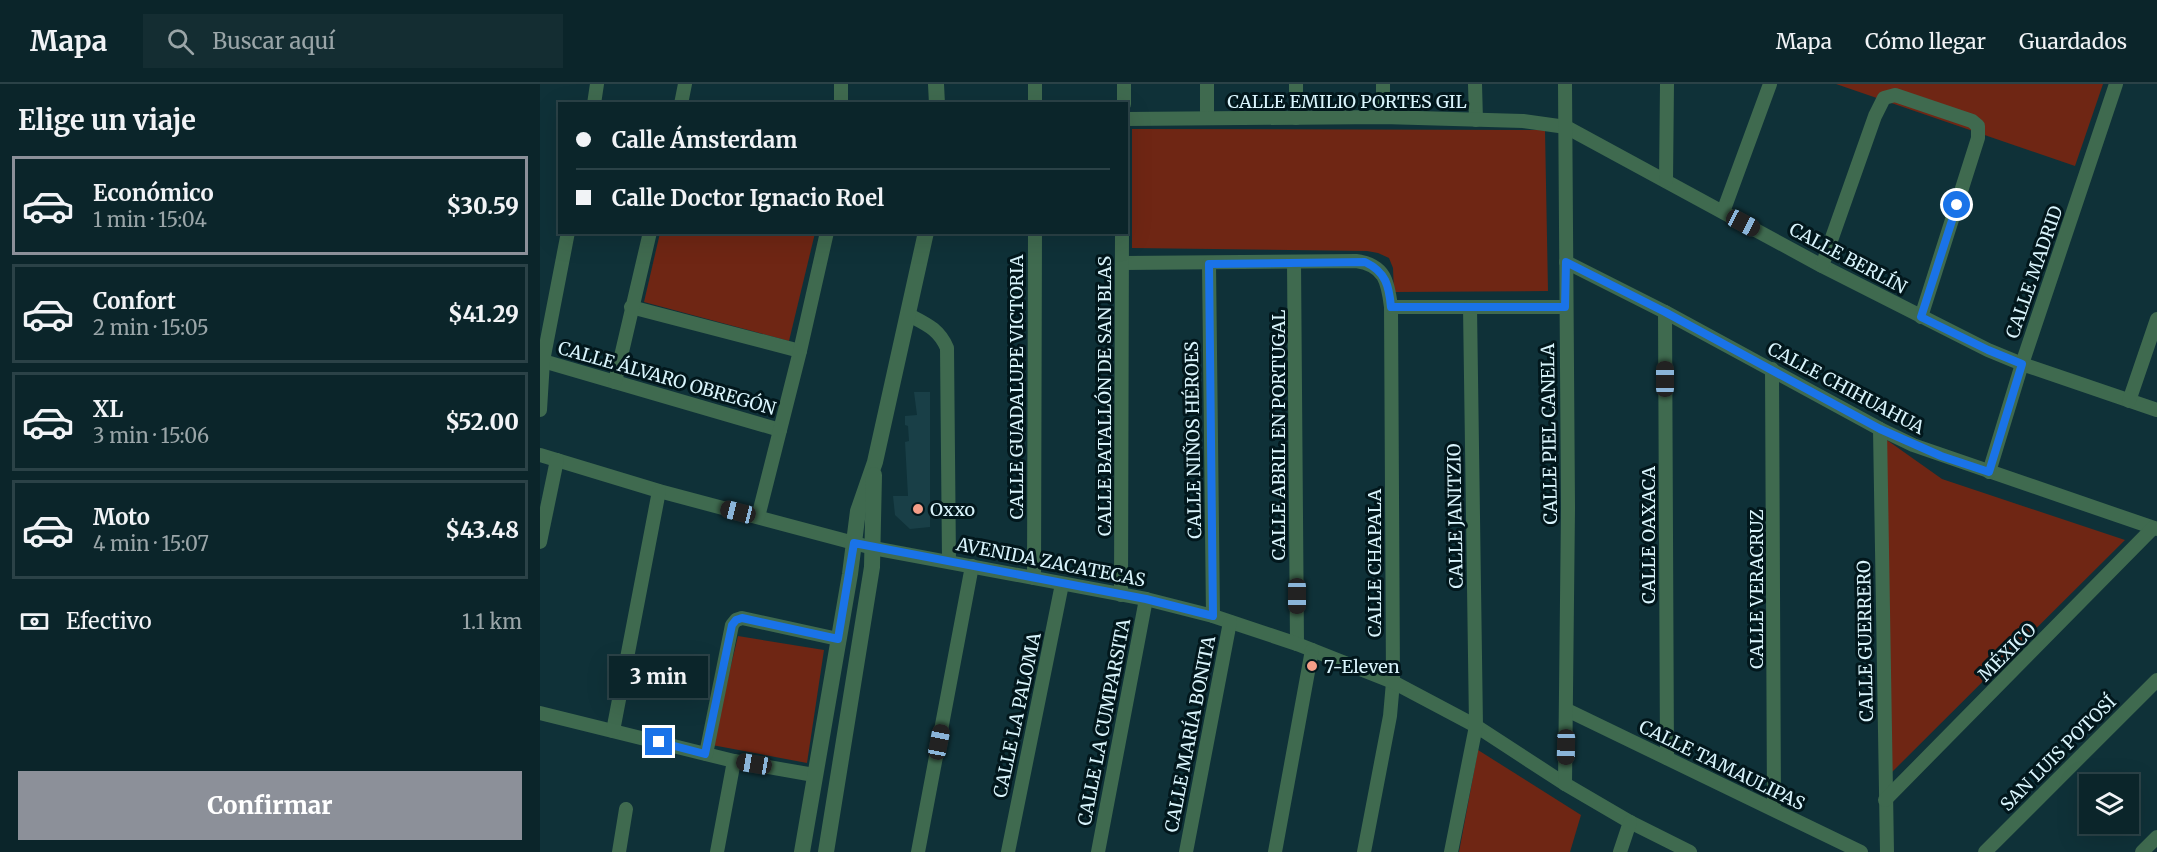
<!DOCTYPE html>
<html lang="es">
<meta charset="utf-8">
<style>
:root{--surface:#0b252a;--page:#142d32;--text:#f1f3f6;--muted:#9aa5a8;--line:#2b4247;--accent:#8c9099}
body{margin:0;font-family:Merriweather,serif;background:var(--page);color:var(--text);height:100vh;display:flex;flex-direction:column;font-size:22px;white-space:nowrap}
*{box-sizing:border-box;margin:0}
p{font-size:20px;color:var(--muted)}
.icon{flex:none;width:33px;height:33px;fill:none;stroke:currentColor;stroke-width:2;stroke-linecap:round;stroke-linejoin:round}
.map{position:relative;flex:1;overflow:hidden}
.details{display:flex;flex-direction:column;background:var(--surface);width:540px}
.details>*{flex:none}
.top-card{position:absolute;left:18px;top:18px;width:570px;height:132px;border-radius:0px;box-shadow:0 6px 24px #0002,0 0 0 2px var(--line);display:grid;align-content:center;height:132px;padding:0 18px;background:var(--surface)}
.buttons{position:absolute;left:1539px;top:690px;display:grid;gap:12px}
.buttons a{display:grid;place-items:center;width:60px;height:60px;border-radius:0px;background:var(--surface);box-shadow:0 6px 24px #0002,0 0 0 2px var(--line);font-size:30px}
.end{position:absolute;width:27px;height:27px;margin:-14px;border:8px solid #1a73e8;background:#fff;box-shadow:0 0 0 3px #fff}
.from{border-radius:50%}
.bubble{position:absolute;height:42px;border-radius:0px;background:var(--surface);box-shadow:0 6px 24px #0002,0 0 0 2px var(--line);font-size:20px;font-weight:800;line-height:42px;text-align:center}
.car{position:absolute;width:18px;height:36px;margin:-18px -9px;border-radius:8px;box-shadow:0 0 4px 2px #0007;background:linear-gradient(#222 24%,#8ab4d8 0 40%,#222 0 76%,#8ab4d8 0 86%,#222 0)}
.top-card b{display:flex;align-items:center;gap:21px;height:57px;font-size:22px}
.top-card b+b{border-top:2px solid var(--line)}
.top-card i{width:15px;height:15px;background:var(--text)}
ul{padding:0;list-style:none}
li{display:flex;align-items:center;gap:18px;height:99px;margin:0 12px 9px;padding:0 6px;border:3px solid var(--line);border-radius:0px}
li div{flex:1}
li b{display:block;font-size:22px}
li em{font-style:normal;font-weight:800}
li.active{border-color:var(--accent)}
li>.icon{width:54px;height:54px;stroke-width:1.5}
h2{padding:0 18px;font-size:27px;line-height:72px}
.pay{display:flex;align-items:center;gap:15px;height:66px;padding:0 18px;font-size:22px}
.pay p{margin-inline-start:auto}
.action{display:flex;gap:12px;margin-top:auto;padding:12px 18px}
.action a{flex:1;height:69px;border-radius:0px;background:var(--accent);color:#fff;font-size:24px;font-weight:800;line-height:69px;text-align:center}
header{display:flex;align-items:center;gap:36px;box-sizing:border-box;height:84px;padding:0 30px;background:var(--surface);border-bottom:2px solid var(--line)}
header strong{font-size:28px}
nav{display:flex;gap:33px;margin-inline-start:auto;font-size:21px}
.search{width:420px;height:54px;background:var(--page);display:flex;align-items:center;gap:15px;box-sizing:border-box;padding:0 21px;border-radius:0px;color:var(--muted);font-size:22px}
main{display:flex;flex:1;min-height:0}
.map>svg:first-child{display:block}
.built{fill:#193f47}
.green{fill:#6f2614}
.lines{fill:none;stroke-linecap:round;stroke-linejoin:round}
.minor{stroke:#3f6a4f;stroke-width:14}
.tertiary{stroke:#3f6a4f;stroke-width:16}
.route{stroke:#1a73e8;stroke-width:8}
.poi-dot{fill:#f49e88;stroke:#02171c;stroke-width:2}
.labels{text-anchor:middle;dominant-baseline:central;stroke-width:6;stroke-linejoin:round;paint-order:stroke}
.street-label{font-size:18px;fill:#d9f4fc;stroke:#02171c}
.poi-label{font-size:18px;fill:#d9f4fc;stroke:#02171c;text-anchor:start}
</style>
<header>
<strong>Mapa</strong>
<div class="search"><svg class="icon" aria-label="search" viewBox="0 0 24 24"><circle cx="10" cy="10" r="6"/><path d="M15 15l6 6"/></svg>Buscar aquí</div>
<nav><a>Mapa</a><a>Cómo llegar</a><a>Guardados</a></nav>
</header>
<main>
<section class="details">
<h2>Elige un viaje</h2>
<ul>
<li class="active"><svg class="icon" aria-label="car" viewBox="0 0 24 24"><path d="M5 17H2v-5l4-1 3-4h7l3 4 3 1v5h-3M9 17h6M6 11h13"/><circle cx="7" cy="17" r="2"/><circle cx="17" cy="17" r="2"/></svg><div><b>Económico</b><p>1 min · 15:04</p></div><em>$30.59</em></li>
<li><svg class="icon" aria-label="car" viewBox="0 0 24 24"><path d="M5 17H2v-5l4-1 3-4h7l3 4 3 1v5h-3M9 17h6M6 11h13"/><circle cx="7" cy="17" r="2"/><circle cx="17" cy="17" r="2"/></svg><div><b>Confort</b><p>2 min · 15:05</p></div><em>$41.29</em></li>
<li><svg class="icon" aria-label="car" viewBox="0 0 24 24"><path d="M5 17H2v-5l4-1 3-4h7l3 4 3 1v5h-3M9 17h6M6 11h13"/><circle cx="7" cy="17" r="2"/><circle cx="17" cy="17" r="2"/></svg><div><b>XL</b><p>3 min · 15:06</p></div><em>$52.00</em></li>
<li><svg class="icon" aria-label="car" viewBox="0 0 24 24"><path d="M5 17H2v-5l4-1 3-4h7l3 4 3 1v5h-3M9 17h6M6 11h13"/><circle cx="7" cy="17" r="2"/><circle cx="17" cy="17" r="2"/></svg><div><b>Moto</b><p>4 min · 15:07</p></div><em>$43.48</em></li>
</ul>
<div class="pay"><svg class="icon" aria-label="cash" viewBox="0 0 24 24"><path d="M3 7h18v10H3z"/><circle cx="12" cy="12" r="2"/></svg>Efectivo<p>1.1 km</p></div>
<div class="action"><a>Confirmar</a></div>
</section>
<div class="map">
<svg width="1617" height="768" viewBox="0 0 1617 768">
<rect width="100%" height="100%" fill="#0f3138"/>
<!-- built -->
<polygon class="built" points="374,308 390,308 390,443 370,445 355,431 353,412 368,412 365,358 369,357 368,342 365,341 365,332 377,331"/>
<!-- green -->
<g class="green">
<polygon points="1296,0 1563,0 1535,82"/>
<polygon points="592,45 1005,46 1008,207 854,208 853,184 849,174 838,169 827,167 592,164"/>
<polygon points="120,149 275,149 249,257 104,218"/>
<polygon points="1344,354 1402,395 1585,456 1347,693"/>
<polygon points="198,552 284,566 267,679 172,661"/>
<polygon points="938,666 1041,731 1030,768 919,768"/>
</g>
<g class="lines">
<!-- minor -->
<g class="minor">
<polyline points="843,0 843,33"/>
<polyline points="935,0 936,36"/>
<polyline points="54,20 57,0"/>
<polyline points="141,20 145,0"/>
<polyline points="301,20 301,0"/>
<polyline points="495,20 495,0"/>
<polyline points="584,20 584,0"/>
<polyline points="667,34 667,0"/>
<polyline points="756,34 756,0"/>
<polyline points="586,35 843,33 983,37 1026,43 1282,182 1448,266 1482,280 1617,326"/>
<polyline points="1126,97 1127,0"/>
<polyline points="1183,128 1230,0"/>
<polyline points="754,178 757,560"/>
<polyline points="1026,178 1125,228 1340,345 1373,361 1617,445"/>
<path d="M583 179 816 177C845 181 848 198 851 223L853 598 850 632 824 768"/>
<polyline points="669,180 673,532"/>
<polyline points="1282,182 1335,32 1344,14 1355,11 1432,37 1438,42 1438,54 1381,233"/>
<polyline points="91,223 260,267"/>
<polyline points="851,223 1025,223"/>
<polyline points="1125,228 1127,674"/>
<path d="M369 231C386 240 399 245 407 264L409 477"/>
<polyline points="3,277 240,346"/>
<polyline points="1232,285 1234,725"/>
<polyline points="75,298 110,148"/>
<polyline points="1589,317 1617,235"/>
<polyline points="0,326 3,277 28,148"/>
<polyline points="1340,345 1347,768"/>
<polyline points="0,371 119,407 333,464 606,515 673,532 757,560 853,598 936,642 1025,700 1090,738 1150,768"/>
<polyline points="1449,388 1482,280 1576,0"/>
<polyline points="218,433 260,267 287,148"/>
<polyline points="0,458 17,376"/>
<polyline points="494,494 495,148"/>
<polyline points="581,511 582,148"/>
<polyline points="1027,626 1321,768"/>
<polyline points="0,629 194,677 274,691"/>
<polyline points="73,647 119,407"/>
<polyline points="166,670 192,541 196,536 202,534 298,555"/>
<polyline points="1025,700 1028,424 1025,0"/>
<polyline points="1345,716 1613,444"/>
<polyline points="79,768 86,725"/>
<polyline points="177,768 194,677"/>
<polyline points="378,768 432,482"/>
<polyline points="468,768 522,500"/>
<polyline points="558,768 606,515"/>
<polyline points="646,768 690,538"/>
<polyline points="735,768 772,566"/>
<polyline points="911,768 936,642 930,223"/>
<polyline points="1080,768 1090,738"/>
<polyline points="1445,768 1617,596"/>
<polyline points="1602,768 1617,753"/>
</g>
<!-- tertiary -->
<g class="tertiary">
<polyline points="396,0 397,20"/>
<polyline points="262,768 310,490 318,427 335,378 386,148"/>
<polyline points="286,768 332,483 334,391"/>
</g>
</g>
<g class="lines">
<!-- route -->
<path class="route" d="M119 658 165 670 192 541 196 536 202 534 298 555 314 459 606 515 673 532 669 180 825 178C846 188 849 202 851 223H1025L1026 178 1125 228 1340 345 1401 372 1449 388 1482 280 1448 266 1381 233 1417 121"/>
</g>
<!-- markers -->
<g class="poi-dot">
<circle cx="378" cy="425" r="6"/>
<circle cx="772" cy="582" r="6"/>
</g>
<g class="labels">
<!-- street labels -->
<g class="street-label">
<text x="807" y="17">CALLE EMILIO PORTES GIL</text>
<text transform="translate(1308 174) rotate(28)">CALLE BERLÍN</text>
<text transform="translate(1494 188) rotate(-71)">CALLE MADRID</text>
<text transform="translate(127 294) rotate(16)">CALLE ÁLVARO OBREGÓN</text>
<text transform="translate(476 303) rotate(-90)">CALLE GUADALUPE VICTORIA</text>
<text transform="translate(1306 304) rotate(28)">CALLE CHIHUAHUA</text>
<text transform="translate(564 312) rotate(-90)">CALLE BATALLÓN DE SAN BLAS</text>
<text transform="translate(1009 350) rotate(-91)">CALLE PIEL CANELA</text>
<text transform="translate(738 351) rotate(-90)">CALLE ABRIL EN PORTUGAL</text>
<text transform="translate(653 356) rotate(-91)">CALLE NIÑOS HÉROES</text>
<text transform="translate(915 432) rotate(-91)">CALLE JANITZIO</text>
<text transform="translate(1108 451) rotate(-90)">CALLE OAXACA</text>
<text transform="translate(511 478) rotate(11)">AVENIDA ZACATECAS</text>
<text transform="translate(834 479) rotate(-90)">CALLE CHAPALA</text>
<text transform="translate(1216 505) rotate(-90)">CALLE VERACRUZ</text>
<text transform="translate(1325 557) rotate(-91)">CALLE GUERRERO</text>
<text transform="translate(1467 568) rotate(-45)">MÉXICO</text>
<text transform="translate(477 631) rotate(-78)">CALLE LA PALOMA</text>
<text transform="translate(564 638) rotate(-79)">CALLE LA CUMPARSITA</text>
<text transform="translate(650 650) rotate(-79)">CALLE MARÍA BONITA</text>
<text transform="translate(1518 669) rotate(-45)">SAN LUIS POTOSÍ</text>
<text transform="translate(1182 681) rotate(26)">CALLE TAMAULIPAS</text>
</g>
<!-- poi labels -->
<g class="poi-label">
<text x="390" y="425">Oxxo</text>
<text x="784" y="582">7-Eleven</text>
</g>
</g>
</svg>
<div class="buttons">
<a><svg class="icon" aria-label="layers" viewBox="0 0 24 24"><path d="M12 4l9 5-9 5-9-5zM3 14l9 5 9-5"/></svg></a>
</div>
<i class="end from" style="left:1417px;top:121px"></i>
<i class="end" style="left:119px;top:658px"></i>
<div class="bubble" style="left:69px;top:572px;width:99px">3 min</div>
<i class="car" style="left:1203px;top:139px;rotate:118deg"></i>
<i class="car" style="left:1125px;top:295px;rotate:0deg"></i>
<i class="car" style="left:198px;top:428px;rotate:284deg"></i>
<i class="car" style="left:757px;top:512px;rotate:180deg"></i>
<i class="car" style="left:399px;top:658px;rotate:11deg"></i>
<i class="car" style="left:1026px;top:663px;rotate:181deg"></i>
<i class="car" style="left:214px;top:680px;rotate:280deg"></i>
<div class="top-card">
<b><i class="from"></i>Calle Ámsterdam</b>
<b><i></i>Calle Doctor Ignacio Roel</b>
</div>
</div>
</main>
